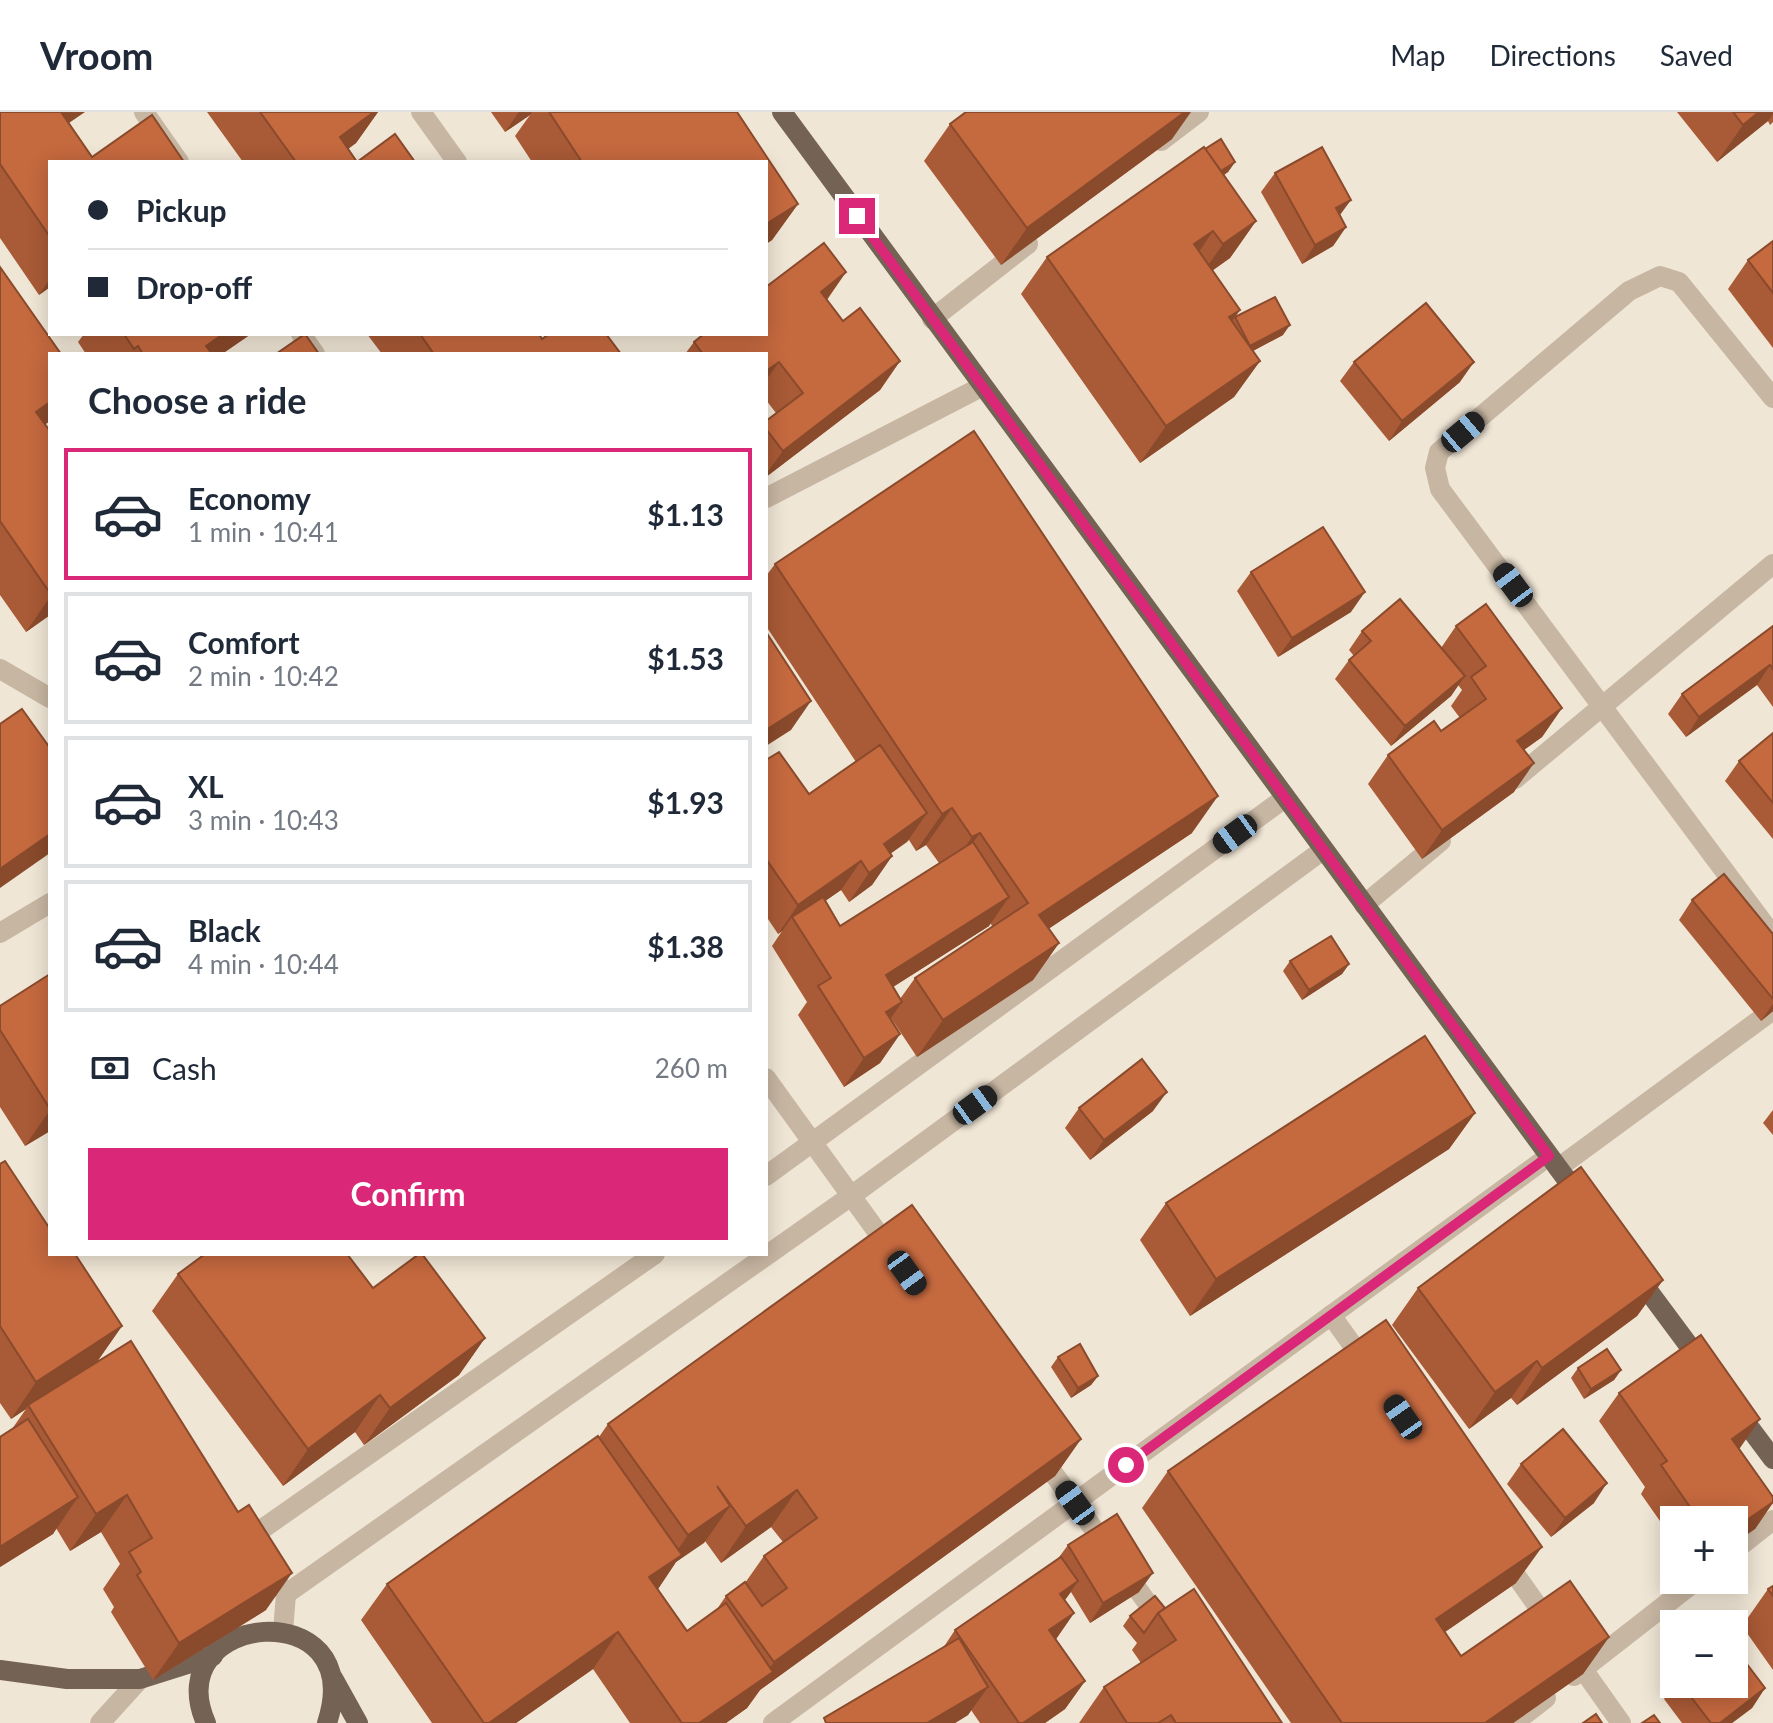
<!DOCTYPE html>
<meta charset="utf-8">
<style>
:root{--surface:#fff;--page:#f2f2f3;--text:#1f2937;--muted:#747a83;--line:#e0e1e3;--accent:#db2777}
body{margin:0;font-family:Lato,sans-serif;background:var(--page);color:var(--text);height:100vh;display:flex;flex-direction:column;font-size:30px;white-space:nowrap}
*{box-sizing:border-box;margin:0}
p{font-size:26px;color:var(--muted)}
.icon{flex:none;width:44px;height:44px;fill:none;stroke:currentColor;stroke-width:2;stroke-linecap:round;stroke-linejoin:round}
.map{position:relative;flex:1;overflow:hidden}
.details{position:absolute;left:48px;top:240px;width:720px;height:904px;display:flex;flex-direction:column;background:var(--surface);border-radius:0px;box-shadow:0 4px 20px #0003}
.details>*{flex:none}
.top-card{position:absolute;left:48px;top:48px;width:720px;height:176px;border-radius:0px;box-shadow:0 4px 20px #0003;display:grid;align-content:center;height:176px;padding:0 40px;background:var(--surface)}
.buttons{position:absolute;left:1660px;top:1394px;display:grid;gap:16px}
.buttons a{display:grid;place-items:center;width:88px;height:88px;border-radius:0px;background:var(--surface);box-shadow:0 4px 20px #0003;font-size:40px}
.end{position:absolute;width:36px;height:36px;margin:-18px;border:10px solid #db2777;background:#fff;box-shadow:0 0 0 4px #fff}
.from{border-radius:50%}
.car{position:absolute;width:24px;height:48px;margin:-24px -12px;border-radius:10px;box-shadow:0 0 6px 2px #0007;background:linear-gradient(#222 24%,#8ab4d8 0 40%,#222 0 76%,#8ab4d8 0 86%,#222 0)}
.top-card b{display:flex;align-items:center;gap:28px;height:76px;font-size:30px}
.top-card b+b{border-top:2px solid var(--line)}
.top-card i{width:20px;height:20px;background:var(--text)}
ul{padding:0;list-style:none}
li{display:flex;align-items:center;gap:24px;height:132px;margin:0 16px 12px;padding:0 24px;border:4px solid var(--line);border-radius:0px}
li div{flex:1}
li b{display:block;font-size:30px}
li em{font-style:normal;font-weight:700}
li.active{border-color:var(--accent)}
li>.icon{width:72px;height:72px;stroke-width:1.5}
h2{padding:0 40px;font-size:36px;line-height:96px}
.pay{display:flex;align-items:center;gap:20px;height:88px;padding:0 40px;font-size:30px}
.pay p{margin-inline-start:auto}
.action{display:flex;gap:16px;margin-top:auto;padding:16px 40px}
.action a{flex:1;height:92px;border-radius:0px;background:var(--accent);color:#fff;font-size:32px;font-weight:700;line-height:92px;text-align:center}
header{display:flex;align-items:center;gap:48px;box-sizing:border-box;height:112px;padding:0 40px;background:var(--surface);border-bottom:2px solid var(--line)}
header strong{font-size:38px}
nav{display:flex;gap:44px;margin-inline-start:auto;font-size:28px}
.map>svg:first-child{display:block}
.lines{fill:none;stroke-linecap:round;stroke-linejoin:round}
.minor{stroke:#c7b6a2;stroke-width:20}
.major{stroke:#746255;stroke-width:20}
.wall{fill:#a95a36;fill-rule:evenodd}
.shaded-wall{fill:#8a4a2c}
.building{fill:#c5693f;stroke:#8a4a2c;stroke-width:2}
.route{stroke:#db2777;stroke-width:10}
</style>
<header>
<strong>Vroom</strong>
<nav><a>Map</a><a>Directions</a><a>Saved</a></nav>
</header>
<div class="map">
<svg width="1773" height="1611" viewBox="0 0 1773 1611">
<rect width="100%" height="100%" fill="#f0e6d6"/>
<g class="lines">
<!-- minor -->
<g class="minor">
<polyline points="144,0 179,50"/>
<polyline points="421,0 457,50"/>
<polyline points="1161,29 1199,0"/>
<polyline points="932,207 1028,132"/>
<polyline points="301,222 315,242"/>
<polyline points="1773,286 1679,170 1660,164 1629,179 1439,340 1435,356 1440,377 1773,824"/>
<polyline points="766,386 981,275"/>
<polyline points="0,557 50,586"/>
<polyline points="1515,667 1773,452"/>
<polyline points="1364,793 1441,729"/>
<polyline points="0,821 50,791"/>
<polyline points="766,966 891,1139"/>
<polyline points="1558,1056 1773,898"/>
<polyline points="766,1064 1285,686"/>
<polyline points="1331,1203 1366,1252"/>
<polyline points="1040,1343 1162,1511"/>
<polyline points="245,1429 655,1142"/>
<polyline points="1734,1439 1773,1408"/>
<polyline points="1505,1448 1551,1513"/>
<polyline points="280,1474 286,1482 283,1519"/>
<polyline points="286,1482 851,1084 1323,738"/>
<polyline points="1570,1539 1621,1611"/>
<polyline points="1574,1564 1697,1468"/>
<polyline points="100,1611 140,1567"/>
<polyline points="773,1611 1549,1044"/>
<polyline points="1514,1611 1546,1586"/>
</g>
<!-- major -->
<g class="major">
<polyline points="782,0 1581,1087"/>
<polyline points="1635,1161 1704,1254"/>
<polyline points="1737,1299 1773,1347"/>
<polyline points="0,1558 67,1567 140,1567 213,1544"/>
<polyline points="333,1566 358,1611"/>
<path d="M206 1611C157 1499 370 1480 327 1611"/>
</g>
</g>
<!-- wall -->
<g class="wall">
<polygon points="0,0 69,11 92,45 184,50 50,50 50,175 39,183 0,126"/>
<polygon points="207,0 378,0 356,31 348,37 357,50 415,50 243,50"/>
<polygon points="491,0 737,0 798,92 772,128 766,132 766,50 532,50 515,24 530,3 505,20"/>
<polygon points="1677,0 1773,0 1773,10 1770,13 1768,9 1717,50"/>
<polygon points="950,12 1172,27 1001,153 924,49"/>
<polygon points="1205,37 1235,50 1228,60 1224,63 1256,109 1230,146 1212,159 1240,198 1232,209 1235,205 1283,223 1253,239 1260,249 1234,285 1140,351 1021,182 1047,145"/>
<polygon points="1275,61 1340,103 1346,115 1333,134 1302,152 1261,80"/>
<polygon points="1773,129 1773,236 1728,177 1748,148"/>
<polygon points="0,155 50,309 45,312 50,319 50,503 26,520 0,483"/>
<polygon points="846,160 827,188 843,209 900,249 880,278 766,365 766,309 776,301 766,288 766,242 685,242 694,230"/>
<polygon points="84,222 251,222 222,242 86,242 78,230"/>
<polygon points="367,222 539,222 542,227 621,242 382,242"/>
<polygon points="1354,250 1460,270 1389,329 1340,269"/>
<path d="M775 452 1192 721 1049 816 1059 831 1033 868 917 945 891 906 900 922 880 951 844 975 798 903 807 890 772 834 782 819 778 822 766 804V648L809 682 856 650 766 514V464ZM909 728 916 739 926 733 939 751 840 814 825 789 841 778 849 790 872 773 892 744 890 742ZM990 811 993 815 915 866 900 887 893 875 989 814Z"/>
<polygon points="1251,460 1351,500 1278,545 1237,479"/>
<polygon points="1456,514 1562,596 1542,625 1524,638 1514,680 1422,747 1368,672 1388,643 1441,619 1460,606 1451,594 1462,578 1458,573 1451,584 1391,634 1335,567 1349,548 1354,544 1349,538 1362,519 1441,536"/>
<polygon points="1773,514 1773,595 1757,573 1686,625 1668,602 1682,582"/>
<polygon points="1773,621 1773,727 1725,669 1739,649"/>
<polygon points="1692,788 1773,822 1773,899 1761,909 1679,808"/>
<polygon points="1290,849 1349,852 1342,862 1302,888 1283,859"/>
<polygon points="50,862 50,1019 25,1034 0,995 0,894"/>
<polygon points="1079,996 1153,999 1090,1048 1065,1016"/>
<polygon points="1773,998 1773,1023 1763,1011"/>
<polygon points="1475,1001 1449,1037 1190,1204 1140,1128 1166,1091"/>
<polygon points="0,1052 50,1142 122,1214 97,1250 266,1498 153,1568 111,1500 114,1495 103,1477 120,1452 101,1420 70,1439 56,1416 53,1422 0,1455 0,1325 12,1317 26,1297 11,1307 0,1291"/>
<polygon points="178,1162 373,1176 485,1226 459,1263 364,1333 355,1320 283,1374 152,1199"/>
<polygon points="1663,1168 1637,1204 1517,1293 1511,1286 1469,1317 1392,1213 1418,1176"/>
<polygon points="1058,1245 1098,1264 1091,1273 1071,1286 1051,1255"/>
<polygon points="1578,1256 1621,1258 1614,1268 1584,1287 1571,1266"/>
<polygon points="1619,1281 1739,1337 1773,1385 1773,1391 1755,1417 1734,1408 1674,1408 1674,1429 1641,1382 1645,1375 1599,1309"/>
<path d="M608 1312 1081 1327 1055 1364 760 1578 747 1596 726 1611H630L593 1557 516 1611H432L361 1508 387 1472 599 1325ZM771 1415 783 1430 764 1444 745 1471 726 1484 717 1497 687 1519 658 1477 676 1450 705 1429 721 1451Z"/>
<polygon points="1521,1352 1594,1391 1551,1425 1507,1372"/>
<polygon points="1168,1359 1516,1471 1445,1520 1461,1544 1609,1525 1583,1562 1513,1611 1291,1611 1142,1396"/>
<polygon points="1068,1433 1139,1480 1090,1511 1071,1480 1065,1488 1074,1501 1056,1527 1085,1569 1065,1597 1045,1611 980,1611 971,1598 968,1603 955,1611 826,1611 943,1536 955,1518 1057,1448"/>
<polygon points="1773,1474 1773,1558 1742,1514 1768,1477"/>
<polygon points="1165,1496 1282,1611 1079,1611 1104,1575 1141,1551 1132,1538 1137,1531 1123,1514 1130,1504"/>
<polygon points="1675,1572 1734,1572 1765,1576 1752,1596 1732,1611 1682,1611 1664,1587"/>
</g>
<!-- shaded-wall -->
<g class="shaded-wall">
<polygon points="59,0 85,0 34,35"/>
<polygon points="374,0 378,0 356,31 330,50 340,25"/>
<polygon points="519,0 532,0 530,3 505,20"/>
<polygon points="1185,0 1191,0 1172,27 1001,153 1027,116"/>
<polygon points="1759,0 1773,0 1773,2 1768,9 1717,50 1743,13"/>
<polygon points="1235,50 1228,60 1188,86 1195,76"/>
<polygon points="1351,88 1337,107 1336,96"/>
<polygon points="798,92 772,128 766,132 766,112"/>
<polygon points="1256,109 1230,146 1197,169 1223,132"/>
<polygon points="1346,115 1333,134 1302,152 1315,133"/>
<polygon points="1213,119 1188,156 1194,132"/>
<polygon points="846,160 826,188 821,180"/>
<polygon points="50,167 50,175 39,183"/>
<polygon points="1240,198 1214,234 1229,205"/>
<polygon points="1290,213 1283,223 1243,244 1250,234"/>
<polygon points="223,222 251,222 222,242 200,242 206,234"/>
<polygon points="900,249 880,278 766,365 766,362 783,339"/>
<polygon points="1260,249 1234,285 1140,351 1166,314"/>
<polygon points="779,250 766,268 766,259"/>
<polygon points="1474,250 1460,270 1389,329 1402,309"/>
<polygon points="50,290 50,309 11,337 36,300"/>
<polygon points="1365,480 1351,500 1278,545 1292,526"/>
<polygon points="50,485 50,503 26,520"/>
<polygon points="1770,553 1757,573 1686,625 1699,605"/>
<polygon points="1465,564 1451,584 1391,634 1405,614"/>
<polygon points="811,589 791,618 766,634 766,618"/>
<polygon points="1562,596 1542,625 1497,657 1517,629"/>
<polygon points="1534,651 1514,680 1422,747 1442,718"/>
<polygon points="1218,684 1192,721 1014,840 1039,803"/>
<polygon points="952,696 926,733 916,739 942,702"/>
<polygon points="927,701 907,730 867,758 884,732"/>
<polygon points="980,721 954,758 946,762 972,725"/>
<polygon points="50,722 50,741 0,776 0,757"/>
<polygon points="892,744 872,773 849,790 869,761"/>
<polygon points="861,749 841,778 795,810 792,805 782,819 778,822 798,793"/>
<polygon points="1009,785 989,814 866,892 886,863"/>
<polygon points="1059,831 1033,868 917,945 943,908"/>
<polygon points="1349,852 1342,862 1302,888 1309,878"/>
<polygon points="902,890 882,919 886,900"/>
<polygon points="1773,892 1773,899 1761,909"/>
<polygon points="900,922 880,951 844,975 864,946"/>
<polygon points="1167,980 1153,999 1090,1048 1104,1028"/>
<polygon points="50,998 50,1019 25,1034"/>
<polygon points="1475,1001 1449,1037 1190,1204 1216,1167"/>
<polygon points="1663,1168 1637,1204 1517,1293 1542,1256"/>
<polygon points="122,1214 96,1251 28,1293 26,1297 11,1307 36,1270"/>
<polygon points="485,1226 459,1263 364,1333 390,1296"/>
<polygon points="1537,1249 1511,1286 1469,1317 1495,1280"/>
<polygon points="1621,1258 1614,1268 1584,1287 1591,1277"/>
<polygon points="1098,1264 1091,1273 1071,1286 1078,1276"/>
<polygon points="380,1283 355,1320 283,1374 308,1337"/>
<polygon points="1760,1307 1740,1336 1712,1355 1732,1327"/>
<polygon points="1081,1327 1055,1364 760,1578 747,1596 726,1611 699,1611 761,1568 774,1550"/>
<polygon points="1607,1371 1594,1391 1551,1425 1565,1406"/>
<polygon points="797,1378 771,1415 721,1451 746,1414"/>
<polygon points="127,1383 101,1420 70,1439 96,1402"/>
<polygon points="78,1385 53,1422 0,1455 0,1435"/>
<polygon points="1773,1390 1755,1417 1734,1432 1734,1417"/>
<polygon points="730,1394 704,1431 676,1450 656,1480 649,1465 668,1452 688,1423"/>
<polygon points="1542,1435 1516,1471 1410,1544 1436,1507"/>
<polygon points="292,1461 266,1498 153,1568 179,1531"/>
<polygon points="1153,1461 1139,1480 1090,1511 1103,1491"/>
<polygon points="1078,1469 1058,1498 1060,1482"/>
<polygon points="1074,1501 1054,1530 1049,1518"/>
<polygon points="618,1520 593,1557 516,1611 489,1611"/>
<polygon points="1609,1525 1583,1562 1513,1611 1485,1611"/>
<polygon points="1085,1569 1065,1597 1045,1611 1023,1611"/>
<polygon points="988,1575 968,1603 955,1611 927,1611"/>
<polygon points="1765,1576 1752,1596 1732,1611 1720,1611"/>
</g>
<!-- building -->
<g class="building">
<polygon points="0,0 61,0 92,45 152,3 184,50 50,50 50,125 0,52"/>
<polygon points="260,0 374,0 340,25 357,50 395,22 415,50 296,50"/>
<polygon points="549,0 737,0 798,92 766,112 766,50 582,50"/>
<polygon points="966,0 1185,0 1027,116 950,12"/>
<polygon points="1733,0 1759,0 1743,13"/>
<polygon points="1221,27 1235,50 1221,59 1205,37"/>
<polygon points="1204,35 1256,109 1223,132 1213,119 1194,132 1240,198 1229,205 1260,249 1166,314 1047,145"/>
<polygon points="1322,35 1351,88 1336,96 1346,115 1315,133 1275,61"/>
<polygon points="1773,129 1773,181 1748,148"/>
<polygon points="824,131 846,160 821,180 843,209 860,196 900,249 783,339 766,317 766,309 803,281 779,250 766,259 766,242 703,242 694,230 704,222 766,222 766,175"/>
<polygon points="0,155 61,242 50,242 50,290 36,300 50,319 50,481 0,409"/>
<polygon points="1275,185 1290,213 1250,234 1235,205"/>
<polygon points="1426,191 1474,250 1402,309 1354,250"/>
<polygon points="124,222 223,222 206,234 212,242 143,242 138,234 134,237"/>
<polygon points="305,222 319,242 276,242"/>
<polygon points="420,222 539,222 542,227 549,222 606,222 621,242 434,242"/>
<polygon points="974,319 1218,684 1039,803 1059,831 943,908 915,866 1028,791 980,721 972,725 952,696 942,702 775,452"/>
<polygon points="1323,415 1365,480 1292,526 1251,460"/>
<polygon points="1400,487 1465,564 1405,614 1349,548 1371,529 1362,519"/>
<polygon points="1486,492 1562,596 1517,629 1534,651 1442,718 1388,643 1434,609 1441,619 1486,587 1471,565 1486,554 1456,514"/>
<polygon points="1773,514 1773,557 1770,553 1699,605 1682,582"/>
<polygon points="766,520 811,589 766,618"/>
<polygon points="22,597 50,636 50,722 0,757 0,612"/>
<polygon points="1773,621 1773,691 1739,649"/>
<polygon points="880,633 927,701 884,732 892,744 869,761 861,749 798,793 766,747 766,648 779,640 809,682"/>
<polygon points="973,730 1009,785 886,863 902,890 886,900 900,922 864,946 818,874 831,866 792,805 823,785 840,814"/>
<polygon points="1724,762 1773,822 1773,887 1692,788"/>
<polygon points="1331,824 1349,852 1309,878 1290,849"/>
<polygon points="50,862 50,997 0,918 0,894"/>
<polygon points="1425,924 1475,1001 1216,1167 1166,1091"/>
<polygon points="1142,947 1167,980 1104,1028 1079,996"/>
<polygon points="5,1049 50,1117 50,1142 66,1142 67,1143 75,1142 122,1214 36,1270 0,1214 0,1052"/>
<polygon points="1581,1055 1663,1168 1542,1256 1537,1249 1495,1280 1418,1176"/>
<polygon points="912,1093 1081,1327 774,1550 726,1484 745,1470 762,1494 787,1476 764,1444 817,1406 797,1378 746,1414 717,1374 730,1394 688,1423 608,1312"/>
<polygon points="205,1142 347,1142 373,1176 419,1142 422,1142 485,1226 390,1296 380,1283 308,1337 178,1162"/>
<polygon points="1386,1208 1542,1435 1436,1507 1461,1544 1570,1469 1609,1525 1485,1611 1342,1611 1168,1359"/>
<polygon points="1701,1223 1760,1307 1732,1327 1773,1385 1773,1390 1734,1417 1734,1408 1699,1408 1661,1353 1667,1349 1619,1281"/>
<polygon points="131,1229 238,1400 249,1393 292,1461 179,1531 137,1463 141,1460 129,1440 152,1426 127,1383 96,1402 28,1293"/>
<polygon points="1080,1232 1098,1264 1078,1276 1058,1245"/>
<polygon points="1607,1237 1621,1258 1591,1277 1578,1256"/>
<polygon points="28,1307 78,1385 0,1435 0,1325"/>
<polygon points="1563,1317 1607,1371 1565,1406 1521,1352"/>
<polygon points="598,1324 682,1443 649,1465 687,1519 726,1491 773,1560 699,1611 682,1611 618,1520 489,1611 484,1611 387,1472"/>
<polygon points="1117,1402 1153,1461 1103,1491 1068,1433"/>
<polygon points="1061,1445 1078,1469 1060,1482 1074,1501 1049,1518 1085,1569 1023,1611 1019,1611 955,1518"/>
<polygon points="1773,1474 1773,1484 1768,1477"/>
<polygon points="1194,1477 1282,1611 1176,1611 1171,1603 1158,1611 1127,1611 1104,1575 1176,1528 1158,1501"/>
<polygon points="1155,1484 1165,1496 1158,1501 1144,1521 1130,1504"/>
<polygon points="959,1526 988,1575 927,1611 826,1611 824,1606"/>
<polygon points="1734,1535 1765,1576 1720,1611 1711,1611 1681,1572 1734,1572"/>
<polygon points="1596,1602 1602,1611 1583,1611"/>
<polygon points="1654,1603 1660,1611 1642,1611"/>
</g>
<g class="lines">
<!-- route -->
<polyline class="route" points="857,104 1549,1044 1126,1353"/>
</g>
</svg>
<div class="buttons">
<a>+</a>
<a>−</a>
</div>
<i class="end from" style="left:1126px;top:1353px"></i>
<i class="end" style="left:857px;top:104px"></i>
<i class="car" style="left:1463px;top:320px;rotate:50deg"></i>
<i class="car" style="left:1513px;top:473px;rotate:323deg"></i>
<i class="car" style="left:1235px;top:722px;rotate:234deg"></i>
<i class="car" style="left:975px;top:993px;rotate:54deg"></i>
<i class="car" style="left:907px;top:1161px;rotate:144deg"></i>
<i class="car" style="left:1403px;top:1305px;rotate:325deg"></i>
<i class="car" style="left:1075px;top:1391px;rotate:324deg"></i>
<div class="top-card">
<b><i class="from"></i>Pickup</b>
<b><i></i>Drop-off</b>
</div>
<section class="details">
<h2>Choose a ride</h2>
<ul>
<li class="active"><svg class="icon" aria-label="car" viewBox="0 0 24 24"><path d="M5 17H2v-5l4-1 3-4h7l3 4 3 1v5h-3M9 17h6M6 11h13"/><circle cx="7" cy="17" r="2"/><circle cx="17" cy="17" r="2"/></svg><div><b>Economy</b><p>1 min · 10:41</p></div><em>$1.13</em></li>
<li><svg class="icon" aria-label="car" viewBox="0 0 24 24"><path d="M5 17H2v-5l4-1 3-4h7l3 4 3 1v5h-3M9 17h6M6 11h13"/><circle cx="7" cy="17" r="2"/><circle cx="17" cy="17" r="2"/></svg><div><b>Comfort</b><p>2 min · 10:42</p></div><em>$1.53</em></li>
<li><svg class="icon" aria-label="car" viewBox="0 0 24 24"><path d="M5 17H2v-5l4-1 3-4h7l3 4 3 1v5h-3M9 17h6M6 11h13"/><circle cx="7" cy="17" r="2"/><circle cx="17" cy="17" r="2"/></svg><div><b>XL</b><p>3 min · 10:43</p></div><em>$1.93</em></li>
<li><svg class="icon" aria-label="car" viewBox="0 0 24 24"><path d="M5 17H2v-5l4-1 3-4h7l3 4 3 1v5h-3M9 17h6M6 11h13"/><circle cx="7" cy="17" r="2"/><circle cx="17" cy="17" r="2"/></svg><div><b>Black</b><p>4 min · 10:44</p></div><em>$1.38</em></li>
</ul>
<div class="pay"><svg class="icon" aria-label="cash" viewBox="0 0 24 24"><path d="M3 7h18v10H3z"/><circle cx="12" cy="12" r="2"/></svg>Cash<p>260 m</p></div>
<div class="action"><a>Confirm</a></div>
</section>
</div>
